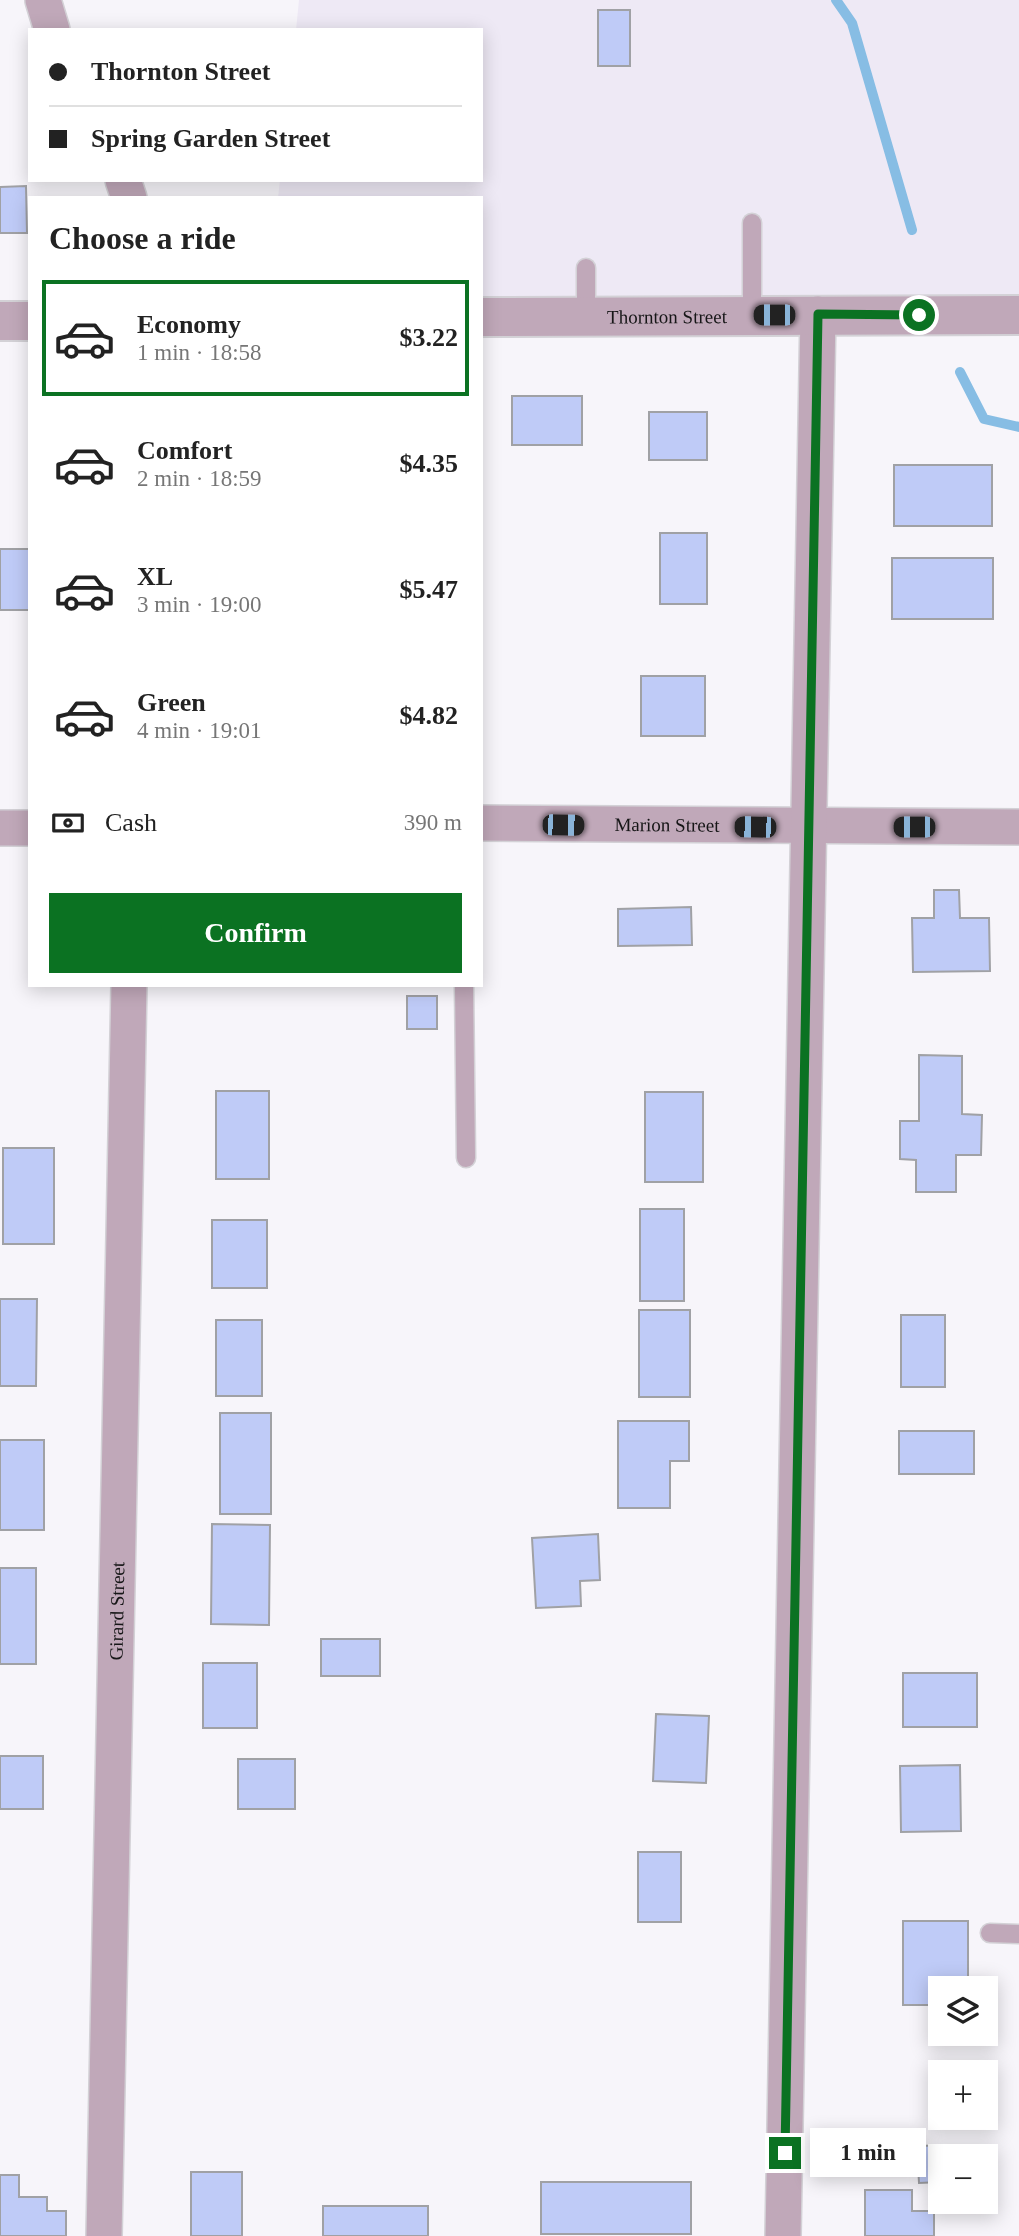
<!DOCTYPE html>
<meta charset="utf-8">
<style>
:root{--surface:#fff;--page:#f6f6f6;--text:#222;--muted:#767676;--line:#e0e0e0;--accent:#0b7222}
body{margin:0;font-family:Georgia,serif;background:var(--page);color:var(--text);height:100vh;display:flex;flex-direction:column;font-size:26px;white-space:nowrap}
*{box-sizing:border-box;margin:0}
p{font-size:23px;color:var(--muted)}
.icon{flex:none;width:38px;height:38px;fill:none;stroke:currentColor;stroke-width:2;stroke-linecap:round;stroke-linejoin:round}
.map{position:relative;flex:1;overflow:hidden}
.details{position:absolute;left:28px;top:196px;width:455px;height:791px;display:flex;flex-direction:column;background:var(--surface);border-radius:0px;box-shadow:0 4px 18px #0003}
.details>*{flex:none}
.banner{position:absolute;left:28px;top:28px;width:455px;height:154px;border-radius:0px;box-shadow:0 4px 18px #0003;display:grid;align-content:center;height:154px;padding:0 21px;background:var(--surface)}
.controls{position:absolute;left:928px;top:1976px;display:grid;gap:14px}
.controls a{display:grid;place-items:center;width:70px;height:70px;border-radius:0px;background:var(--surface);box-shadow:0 4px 18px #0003;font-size:35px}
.end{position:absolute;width:32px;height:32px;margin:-16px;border:9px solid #0b7222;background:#fff;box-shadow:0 0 0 4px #fff}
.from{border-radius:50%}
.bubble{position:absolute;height:49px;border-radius:0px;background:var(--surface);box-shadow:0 4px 18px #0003;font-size:23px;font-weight:800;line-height:49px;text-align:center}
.car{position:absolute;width:21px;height:42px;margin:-21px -10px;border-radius:9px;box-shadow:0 0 5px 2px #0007;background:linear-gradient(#222 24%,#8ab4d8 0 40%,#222 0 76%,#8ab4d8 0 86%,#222 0)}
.banner b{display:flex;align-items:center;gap:24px;height:66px;font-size:26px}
.banner b+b{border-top:2px solid var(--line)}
.banner i{width:18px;height:18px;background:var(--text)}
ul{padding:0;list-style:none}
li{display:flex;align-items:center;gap:21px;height:116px;margin:0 14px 10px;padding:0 7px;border:4px solid transparent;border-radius:0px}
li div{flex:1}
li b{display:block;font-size:26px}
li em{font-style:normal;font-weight:800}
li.active{border-color:var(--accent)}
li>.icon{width:63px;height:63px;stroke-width:1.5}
h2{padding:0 21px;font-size:32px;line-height:84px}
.pay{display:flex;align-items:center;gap:18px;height:77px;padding:0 21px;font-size:26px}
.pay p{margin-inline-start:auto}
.button{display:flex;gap:14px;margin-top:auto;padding:14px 21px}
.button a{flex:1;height:80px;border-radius:0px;background:var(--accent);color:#fff;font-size:28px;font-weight:800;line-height:80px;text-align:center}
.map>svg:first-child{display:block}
.built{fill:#eee9f5}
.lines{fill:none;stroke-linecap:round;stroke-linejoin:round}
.stream{stroke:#87bde4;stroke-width:10}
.building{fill:#bfcbf7;stroke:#a0a1a5;stroke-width:2}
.service-casing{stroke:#d3d1d6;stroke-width:21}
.minor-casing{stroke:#d3d1d6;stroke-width:38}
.tertiary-casing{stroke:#d3d1d6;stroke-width:42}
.service{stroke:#c0a8b9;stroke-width:18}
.minor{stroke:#c0a8b9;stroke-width:35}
.tertiary{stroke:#c0a8b9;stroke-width:38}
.route{stroke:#0b7222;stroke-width:9}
.labels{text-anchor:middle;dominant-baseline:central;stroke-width:5;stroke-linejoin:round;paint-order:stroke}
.street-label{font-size:19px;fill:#161617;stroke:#fff}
</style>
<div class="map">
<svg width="1019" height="2236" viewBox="0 0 1019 2236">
<rect width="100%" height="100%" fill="#f7f5fa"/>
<!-- built -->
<polygon class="built" points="299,0 1019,0 1019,315 481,317 481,198 278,198 280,180 481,180 481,30 296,30"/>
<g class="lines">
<!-- stream -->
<g class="stream">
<polyline points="836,0 852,23 912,230"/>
<polyline points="960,372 984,419 1019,427"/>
</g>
</g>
<!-- building -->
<g class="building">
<rect x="598" y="10" width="32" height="56"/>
<polygon points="26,186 27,233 0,233 0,187"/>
<rect x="512" y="396" width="70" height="49"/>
<rect x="649" y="412" width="58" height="48"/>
<rect x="894" y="465" width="98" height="61"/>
<rect x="660" y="533" width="47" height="71"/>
<rect x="0" y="549" width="30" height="61"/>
<rect x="892" y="558" width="101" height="61"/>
<rect x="641" y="676" width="64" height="60"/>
<polygon points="934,890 959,890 960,918 989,918 990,971 913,972 912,918 934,918"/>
<polygon points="691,907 692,945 618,946 618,909"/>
<rect x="407" y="996" width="30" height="33"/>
<polygon points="919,1055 962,1056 962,1114 982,1115 981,1155 956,1155 956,1192 916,1192 916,1160 900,1159 900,1121 919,1121"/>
<rect x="216" y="1091" width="53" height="88"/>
<rect x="645" y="1092" width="58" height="90"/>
<rect x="3" y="1148" width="51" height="96"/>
<rect x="640" y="1209" width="44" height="92"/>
<rect x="212" y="1220" width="55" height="68"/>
<polygon points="0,1299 37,1299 36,1386 0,1386"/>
<rect x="639" y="1310" width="51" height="87"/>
<rect x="901" y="1315" width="44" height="72"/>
<rect x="216" y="1320" width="46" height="76"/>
<rect x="220" y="1413" width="51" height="101"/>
<polygon points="618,1421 689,1421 689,1461 670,1461 670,1508 618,1508"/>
<rect x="899" y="1431" width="75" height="43"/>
<rect x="0" y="1440" width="44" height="90"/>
<polygon points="212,1524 270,1525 269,1625 211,1624"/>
<polygon points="598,1534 600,1580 580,1581 581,1606 536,1608 532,1538"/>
<rect x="0" y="1568" width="36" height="96"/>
<rect x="321" y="1639" width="59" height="37"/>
<rect x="203" y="1663" width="54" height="65"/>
<rect x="903" y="1673" width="74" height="54"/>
<polygon points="656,1714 709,1716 706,1783 653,1781"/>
<rect x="0" y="1756" width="43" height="53"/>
<rect x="238" y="1759" width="57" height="50"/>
<polygon points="960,1765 961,1831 901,1832 900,1766"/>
<rect x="638" y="1852" width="43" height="70"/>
<polygon points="903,1921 968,1921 968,1988 940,1988 940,2005 903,2005"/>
<polygon points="953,2145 954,2156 940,2156 940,2182 919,2183 917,2146"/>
<rect x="191" y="2172" width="51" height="64"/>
<polygon points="0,2175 19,2175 19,2197 47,2197 47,2211 66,2211 66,2236 0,2236"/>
<rect x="541" y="2182" width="150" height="52"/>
<polygon points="865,2190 912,2190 912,2211 934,2211 934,2236 865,2236"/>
<rect x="323" y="2206" width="105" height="30"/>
</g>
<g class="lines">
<!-- service casing -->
<g class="service-casing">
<g id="service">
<polyline points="752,223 752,315"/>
<polyline points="586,268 586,316"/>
<polyline points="464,985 466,1158"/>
<polyline points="990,1933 1019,1934"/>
</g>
</g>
<!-- minor casing -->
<g class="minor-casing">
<g id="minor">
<polyline points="43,0 52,30"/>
<polyline points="123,180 129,198"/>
<path id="s1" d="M481 823 1019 827"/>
<polyline points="0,828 30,828"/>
<path id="s2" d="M104 2236 129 985"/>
<polyline points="783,2236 818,314"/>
</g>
</g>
<!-- tertiary casing -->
<g class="tertiary-casing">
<g id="tertiary">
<path id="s3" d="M481 317 1019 315"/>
<polyline points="0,321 30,321"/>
</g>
</g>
<!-- service -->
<use href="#service" class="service"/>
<!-- minor -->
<use href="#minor" class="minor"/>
<!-- tertiary -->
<use href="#tertiary" class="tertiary"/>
</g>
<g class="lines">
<!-- route -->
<polyline class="route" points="785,2153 818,314 919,315"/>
</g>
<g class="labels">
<!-- street labels -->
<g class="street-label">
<text stroke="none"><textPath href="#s3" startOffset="186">Thornton Street</textPath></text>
<text stroke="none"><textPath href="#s1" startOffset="186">Marion Street</textPath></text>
<text stroke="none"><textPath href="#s2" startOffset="625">Girard Street</textPath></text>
</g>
</g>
</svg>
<div class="controls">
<a><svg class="icon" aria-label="layers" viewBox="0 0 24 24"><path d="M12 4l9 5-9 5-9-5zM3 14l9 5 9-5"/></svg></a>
<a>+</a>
<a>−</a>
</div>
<i class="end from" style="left:919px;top:315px"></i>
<i class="end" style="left:785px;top:2153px"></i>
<div class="bubble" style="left:810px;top:2128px;width:116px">1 min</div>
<i class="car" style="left:774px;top:315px;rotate:270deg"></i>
<i class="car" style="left:563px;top:825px;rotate:91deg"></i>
<i class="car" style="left:755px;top:827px;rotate:271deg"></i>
<i class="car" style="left:914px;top:827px;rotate:270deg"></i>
<div class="banner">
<b><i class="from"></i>Thornton Street</b>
<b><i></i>Spring Garden Street</b>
</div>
<section class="details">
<h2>Choose a ride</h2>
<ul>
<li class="active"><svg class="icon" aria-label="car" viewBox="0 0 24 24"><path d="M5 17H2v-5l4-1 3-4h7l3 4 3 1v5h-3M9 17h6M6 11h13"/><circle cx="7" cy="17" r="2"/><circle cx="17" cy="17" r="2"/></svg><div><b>Economy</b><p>1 min · 18:58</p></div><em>$3.22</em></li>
<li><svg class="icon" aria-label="car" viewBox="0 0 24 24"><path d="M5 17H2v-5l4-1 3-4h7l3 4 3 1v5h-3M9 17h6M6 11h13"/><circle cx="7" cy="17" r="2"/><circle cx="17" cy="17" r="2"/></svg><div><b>Comfort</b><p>2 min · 18:59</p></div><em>$4.35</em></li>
<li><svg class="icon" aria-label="car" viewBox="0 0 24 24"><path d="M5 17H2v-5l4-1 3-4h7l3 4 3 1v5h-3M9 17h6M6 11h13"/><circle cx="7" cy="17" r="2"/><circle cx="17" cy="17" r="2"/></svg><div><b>XL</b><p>3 min · 19:00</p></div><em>$5.47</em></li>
<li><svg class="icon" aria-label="car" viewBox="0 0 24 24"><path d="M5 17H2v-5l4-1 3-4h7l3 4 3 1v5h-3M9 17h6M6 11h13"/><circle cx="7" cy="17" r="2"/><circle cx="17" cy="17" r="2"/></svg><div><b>Green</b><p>4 min · 19:01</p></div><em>$4.82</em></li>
</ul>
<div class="pay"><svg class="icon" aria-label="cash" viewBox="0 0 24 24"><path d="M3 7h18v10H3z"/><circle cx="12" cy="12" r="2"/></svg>Cash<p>390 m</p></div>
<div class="button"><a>Confirm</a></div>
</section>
</div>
